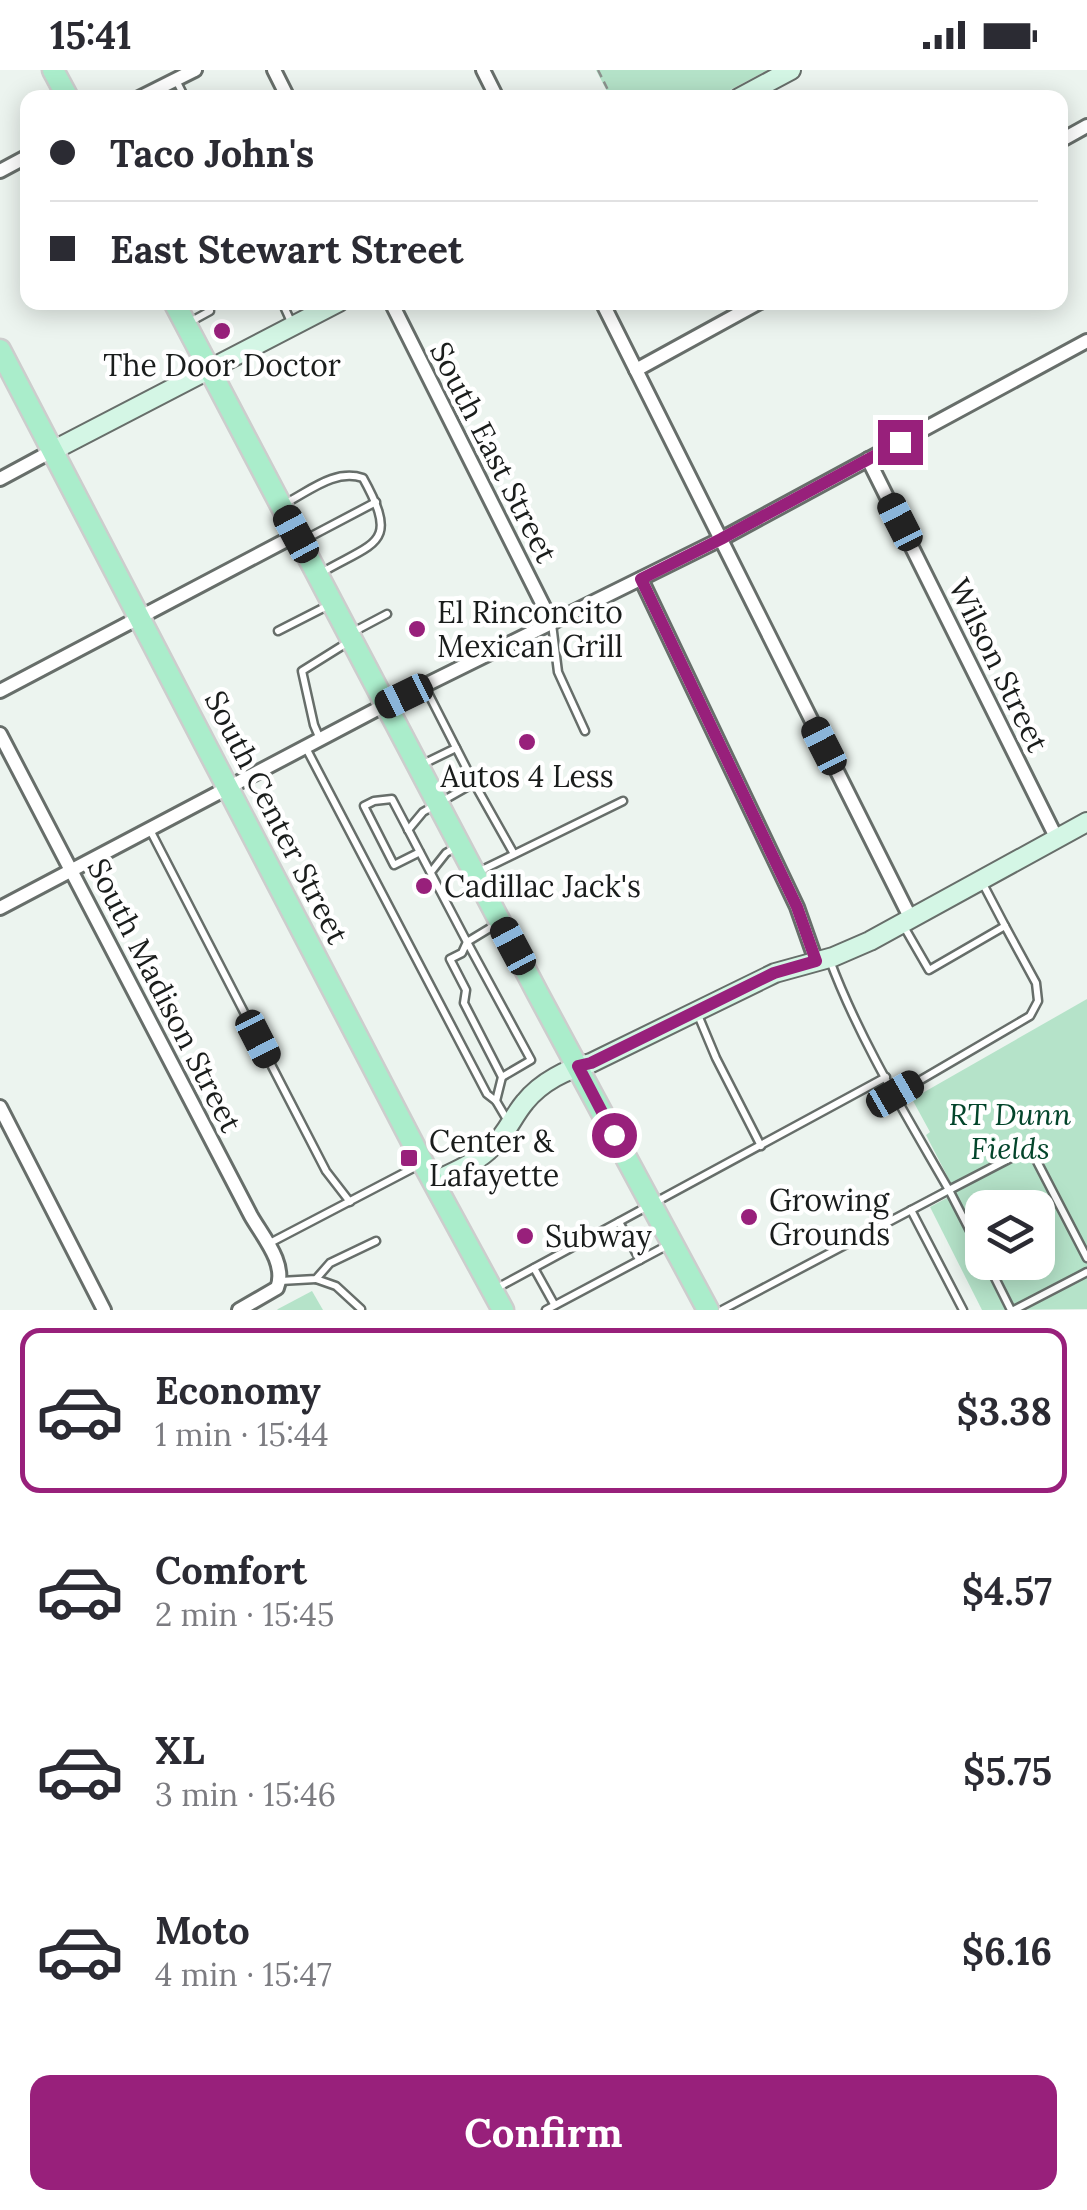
<!DOCTYPE html>
<meta charset="utf-8">
<style>
:root{--surface:#fff;--page:#f7f7f7;--text:#2b2b33;--muted:#7c7c81;--line:#e1e1e2;--accent:#98207b}
body{margin:0;font-family:Lora,serif;background:var(--page);color:var(--text);height:100vh;display:flex;flex-direction:column;font-size:38px;white-space:nowrap}
*{box-sizing:border-box;margin:0}
p{font-size:32px;color:var(--muted)}
.icon{flex:none;width:55px;height:55px;fill:none;stroke:currentColor;stroke-width:2;stroke-linecap:round;stroke-linejoin:round}
.map{position:relative;height:1240px;overflow:hidden}
.drawer{display:flex;flex-direction:column;background:var(--surface);flex:1}
.drawer>*{flex:none}
.hud{position:absolute;left:20px;top:20px;width:1048px;height:220px;border-radius:20px;box-shadow:0 5px 25px #0003;display:grid;align-content:center;height:220px;padding:0 30px;background:var(--surface)}
.controls{position:absolute;left:965px;top:1120px;display:grid;gap:20px}
.controls a{display:grid;place-items:center;width:90px;height:90px;border-radius:20px;background:var(--surface);box-shadow:0 5px 25px #0003;font-size:50px}
.end{position:absolute;width:45px;height:45px;margin:-22px;border:12px solid #98207b;background:#fff;box-shadow:0 0 0 5px #fff}
.from{border-radius:50%}
.car{position:absolute;width:30px;height:60px;margin:-30px -15px;border-radius:12px;box-shadow:0 0 8px 2px #0007;background:linear-gradient(#222 24%,#8ab4d8 0 40%,#222 0 76%,#8ab4d8 0 86%,#222 0)}
.hud b{display:flex;align-items:center;gap:35px;height:95px;font-size:38px}
.hud b+b{border-top:2px solid var(--line)}
.hud i{width:25px;height:25px;background:var(--text)}
ul{padding:18px 0 0;list-style:none}
li{display:flex;align-items:center;gap:30px;height:165px;margin:0 20px 15px;padding:0 10px;border:5px solid transparent;border-radius:20px}
li div{flex:1}
li b{display:block;font-size:38px}
li em{font-style:normal;font-weight:800}
li.on{border-color:var(--accent)}
li>.icon{width:90px;height:90px;stroke-width:1.5}
.primary-button{display:flex;gap:20px;margin-top:auto;padding:20px 30px}
.primary-button a{flex:1;height:115px;border-radius:20px;background:var(--accent);color:#fff;font-size:40px;font-weight:800;line-height:115px;text-align:center}
.status{display:flex;justify-content:space-between;align-items:center;height:70px;padding:0 50px;background:var(--surface);direction:ltr}
.status svg{height:28px;fill:currentColor}
.map>svg:first-child{display:block}
.green{fill:#b5e3c9;fill-rule:evenodd}
.lines{fill:none;stroke-linecap:round;stroke-linejoin:round}
.lane-casing{stroke:#676e6a;stroke-width:11}
.street-casing{stroke:#676e6a;stroke-width:18}
.secondary-casing{stroke:#676e6a;stroke-width:22}
.primary-casing{stroke:#cdcdcd;stroke-width:25}
.path{stroke:#8d938f;stroke-width:2.5;stroke-dasharray:8 5;stroke-linecap:butt}
.lane{stroke:#fff;stroke-width:6}
.street{stroke:#fff;stroke-width:12}
.secondary{stroke:#d4f6e5;stroke-width:18}
.primary{stroke:#aaedcb;stroke-width:20}
.route{stroke:#98207b;stroke-width:12}
.poi-dot{fill:#98207b;stroke:#fff;stroke-width:4}
.labels{text-anchor:middle;dominant-baseline:central;stroke-width:9;stroke-linejoin:round;paint-order:stroke}
.poi-label{font-size:30px;fill:#1a1d1c;stroke:#fff;text-anchor:start}
.street-label{font-size:30px;fill:#1a1d1c;stroke:#fff}
.park-label{font-size:30px;font-style:italic;fill:#03452b;stroke:#fff}
</style>
<div class="status"><b>15:41</b><svg viewBox="0 0 49 12"><path d="M0 12V9h3v3zM5 12V6h3v6zM10 12V3h3v9zM15 12V0h3v12zM26 1h20v11H26zM47 4h2v5h-2z"/></svg></div>
<div class="map">
<svg width="1087" height="1240" viewBox="0 0 1087 1240">
<rect width="100%" height="100%" fill="#ecf4ef"/>
<!-- green -->
<g class="green">
<polygon points="596,0 768,0 717,27 610,27"/>
<path d="M1087 929V1239L982 1240 930 1137 956 1123 926 1065 930 1062 912 1029ZM982 1138H1038V1192H982Z"/>
<polygon points="312,1221 323,1240 277,1240 278,1239"/>
</g>
<g class="lines">
<!-- lane casing -->
<g class="lane-casing">
<g id="lane">
<polyline points="176,10 185,28"/>
<polyline points="282,232 292,254"/>
<polyline points="188,253 210,241 205,232"/>
<path d="M286 433C311 420 335 399 363 408 400 475 376 471 321 503"/>
<polyline points="302,471 376,432"/>
<polyline points="552,554 558,602 585,661"/>
<polyline points="278,561 331,534"/>
<polyline points="353,562 387,544"/>
<polyline points="320,669 314,655 302,601 350,571"/>
<polyline points="306,678 487,1024 496,1031 509,1053"/>
<polyline points="421,695 456,678"/>
<polyline points="474,713 514,784"/>
<polyline points="150,760 326,1101 350,1132"/>
<polyline points="408,760 423,742 474,713 425,617"/>
<polyline points="420,782 394,795 364,736 374,731 392,729 467,872 495,855"/>
<polyline points="480,801 623,731"/>
<polyline points="431,802 446,783 458,776"/>
<polyline points="903,855 929,900 1005,856 983,814"/>
<polygon points="467,872 531,990 502,1007 464,933 466,920 450,889 462,883"/>
<polyline points="698,945 716,988 761,1076"/>
<polyline points="895,1025 1030,946 1038,931 1036,913 1005,856"/>
<polyline points="496,1031 502,1007"/>
<polyline points="911,1140 963,1240"/>
<polyline points="619,1152 640,1190"/>
<polyline points="268,1174 421,1094"/>
<polyline points="982,1184 949,1120 1030,1078 1087,1188"/>
<polyline points="987,1192 1011,1240"/>
<polyline points="534,1198 554,1234"/>
<polyline points="316,1209 336,1216 361,1239"/>
<polyline points="280,1211 316,1209 330,1193 376,1171"/>
<polyline points="497,1218 886,1007"/>
<polyline points="546,1240 668,1175"/>
<path d="M722 1240 949 1120C906 1045 859 969 829 888"/>
<polyline points="1014,1240 1087,1202"/>
</g>
</g>
<!-- street casing -->
<g class="street-casing">
<g id="street">
<polyline points="274,0 288,28"/>
<polyline points="483,0 497,28"/>
<polyline points="139,28 195,0"/>
<polyline points="1060,71 1087,56"/>
<polyline points="0,101 28,86"/>
<polyline points="391,232 552,553"/>
<polyline points="602,232 911,849"/>
<polyline points="636,300 760,232"/>
<polyline points="868,389 1057,769"/>
<polyline points="0,409 52,381"/>
<polyline points="641,509 797,837 816,891"/>
<polyline points="0,621 296,465"/>
<path d="M0 664 251 1146C263 1167 287 1194 277 1218L239 1240"/>
<polyline points="0,838 385,635 721,469 1087,271"/>
<polyline points="0,1037 104,1240"/>
</g>
</g>
<!-- secondary casing -->
<g class="secondary-casing">
<g id="secondary">
<polyline points="739,28 791,0"/>
<polyline points="52,381 339,232"/>
<path d="M433 1112C453 1102 477 1093 493 1076 507 1063 513 1046 525 1032 541 1012 567 999 591 993L775 903 833 887 870 871 1087 752"/>
</g>
</g>
<!-- primary casing -->
<g class="primary-casing">
<g id="primary">
<polyline points="53,0 68,28"/>
<polyline points="174,232 538,924 708,1240"/>
<polyline points="0,280 423,1093 503,1240"/>
</g>
</g>
<!-- path -->
<polyline class="path" points="598,0 612,28"/>
<!-- lane -->
<use href="#lane" class="lane"/>
<!-- street -->
<use href="#street" class="street"/>
<!-- secondary -->
<use href="#secondary" class="secondary"/>
<!-- primary -->
<use href="#primary" class="primary"/>
</g>
<g class="lines">
<!-- route -->
<polyline class="route" points="614,1065 578,996 591,993 774,903 816,891 797,837 641,509 721,469 900,372"/>
</g>
<!-- markers -->
<g class="poi-dot">
<circle cx="222" cy="261" r="10"/>
<circle cx="417" cy="559" r="10"/>
<circle cx="527" cy="672" r="10"/>
<circle cx="424" cy="816" r="10"/>
<rect x="399" y="1078" width="20" height="20" rx="5"/>
<circle cx="749" cy="1147" r="10"/>
<circle cx="525" cy="1166" r="10"/>
</g>
<g class="labels">
<!-- poi labels -->
<g class="poi-label">
<text x="222" y="295" text-anchor="middle">The Door Doctor</text>
<text x="437" y="542">El Rinconcito<tspan x="437" dy="34">Mexican Grill</tspan></text>
<text x="527" y="706" text-anchor="middle">Autos 4 Less</text>
<text x="444" y="816">Cadillac Jack's</text>
<text x="429" y="1071">Center &amp;<tspan x="429" dy="34">Lafayette</tspan></text>
<text x="769" y="1130">Growing<tspan x="769" dy="34">Grounds</tspan></text>
<text x="545" y="1166">Subway</text>
</g>
<!-- street labels -->
<g class="street-label">
<text transform="translate(494 382) rotate(63)">South East Street</text>
<text transform="translate(999 595) rotate(64)">Wilson Street</text>
<text transform="translate(277 747) rotate(63)">South Center Street</text>
<text transform="translate(165 925) rotate(63)">South Madison Street</text>
</g>
<!-- park labels -->
<g class="park-label">
<text x="1010" y="1044">RT Dunn<tspan x="1010" dy="34">Fields</tspan></text>
</g>
</g>
</svg>
<div class="controls">
<a><svg class="icon" aria-label="layers" viewBox="0 0 24 24"><path d="M12 4l9 5-9 5-9-5zM3 14l9 5 9-5"/></svg></a>
</div>
<i class="end from" style="left:614px;top:1065px"></i>
<i class="end" style="left:900px;top:372px"></i>
<i class="car" style="left:900px;top:452px;rotate:333deg"></i>
<i class="car" style="left:296px;top:464px;rotate:332deg"></i>
<i class="car" style="left:404px;top:626px;rotate:244deg"></i>
<i class="car" style="left:824px;top:676px;rotate:333deg"></i>
<i class="car" style="left:513px;top:876px;rotate:332deg"></i>
<i class="car" style="left:258px;top:969px;rotate:153deg"></i>
<i class="car" style="left:895px;top:1024px;rotate:60deg"></i>
<div class="hud">
<b><i class="from"></i>Taco John's</b>
<b><i></i>East Stewart Street</b>
</div>
</div>
<section class="drawer">
<ul>
<li class="on"><svg class="icon" aria-label="car" viewBox="0 0 24 24"><path d="M5 17H2v-5l4-1 3-4h7l3 4 3 1v5h-3M9 17h6M6 11h13"/><circle cx="7" cy="17" r="2"/><circle cx="17" cy="17" r="2"/></svg><div><b>Economy</b><p>1 min · 15:44</p></div><em>$3.38</em></li>
<li><svg class="icon" aria-label="car" viewBox="0 0 24 24"><path d="M5 17H2v-5l4-1 3-4h7l3 4 3 1v5h-3M9 17h6M6 11h13"/><circle cx="7" cy="17" r="2"/><circle cx="17" cy="17" r="2"/></svg><div><b>Comfort</b><p>2 min · 15:45</p></div><em>$4.57</em></li>
<li><svg class="icon" aria-label="car" viewBox="0 0 24 24"><path d="M5 17H2v-5l4-1 3-4h7l3 4 3 1v5h-3M9 17h6M6 11h13"/><circle cx="7" cy="17" r="2"/><circle cx="17" cy="17" r="2"/></svg><div><b>XL</b><p>3 min · 15:46</p></div><em>$5.75</em></li>
<li><svg class="icon" aria-label="car" viewBox="0 0 24 24"><path d="M5 17H2v-5l4-1 3-4h7l3 4 3 1v5h-3M9 17h6M6 11h13"/><circle cx="7" cy="17" r="2"/><circle cx="17" cy="17" r="2"/></svg><div><b>Moto</b><p>4 min · 15:47</p></div><em>$6.16</em></li>
</ul>
<div class="primary-button"><a>Confirm</a></div>
</section>
